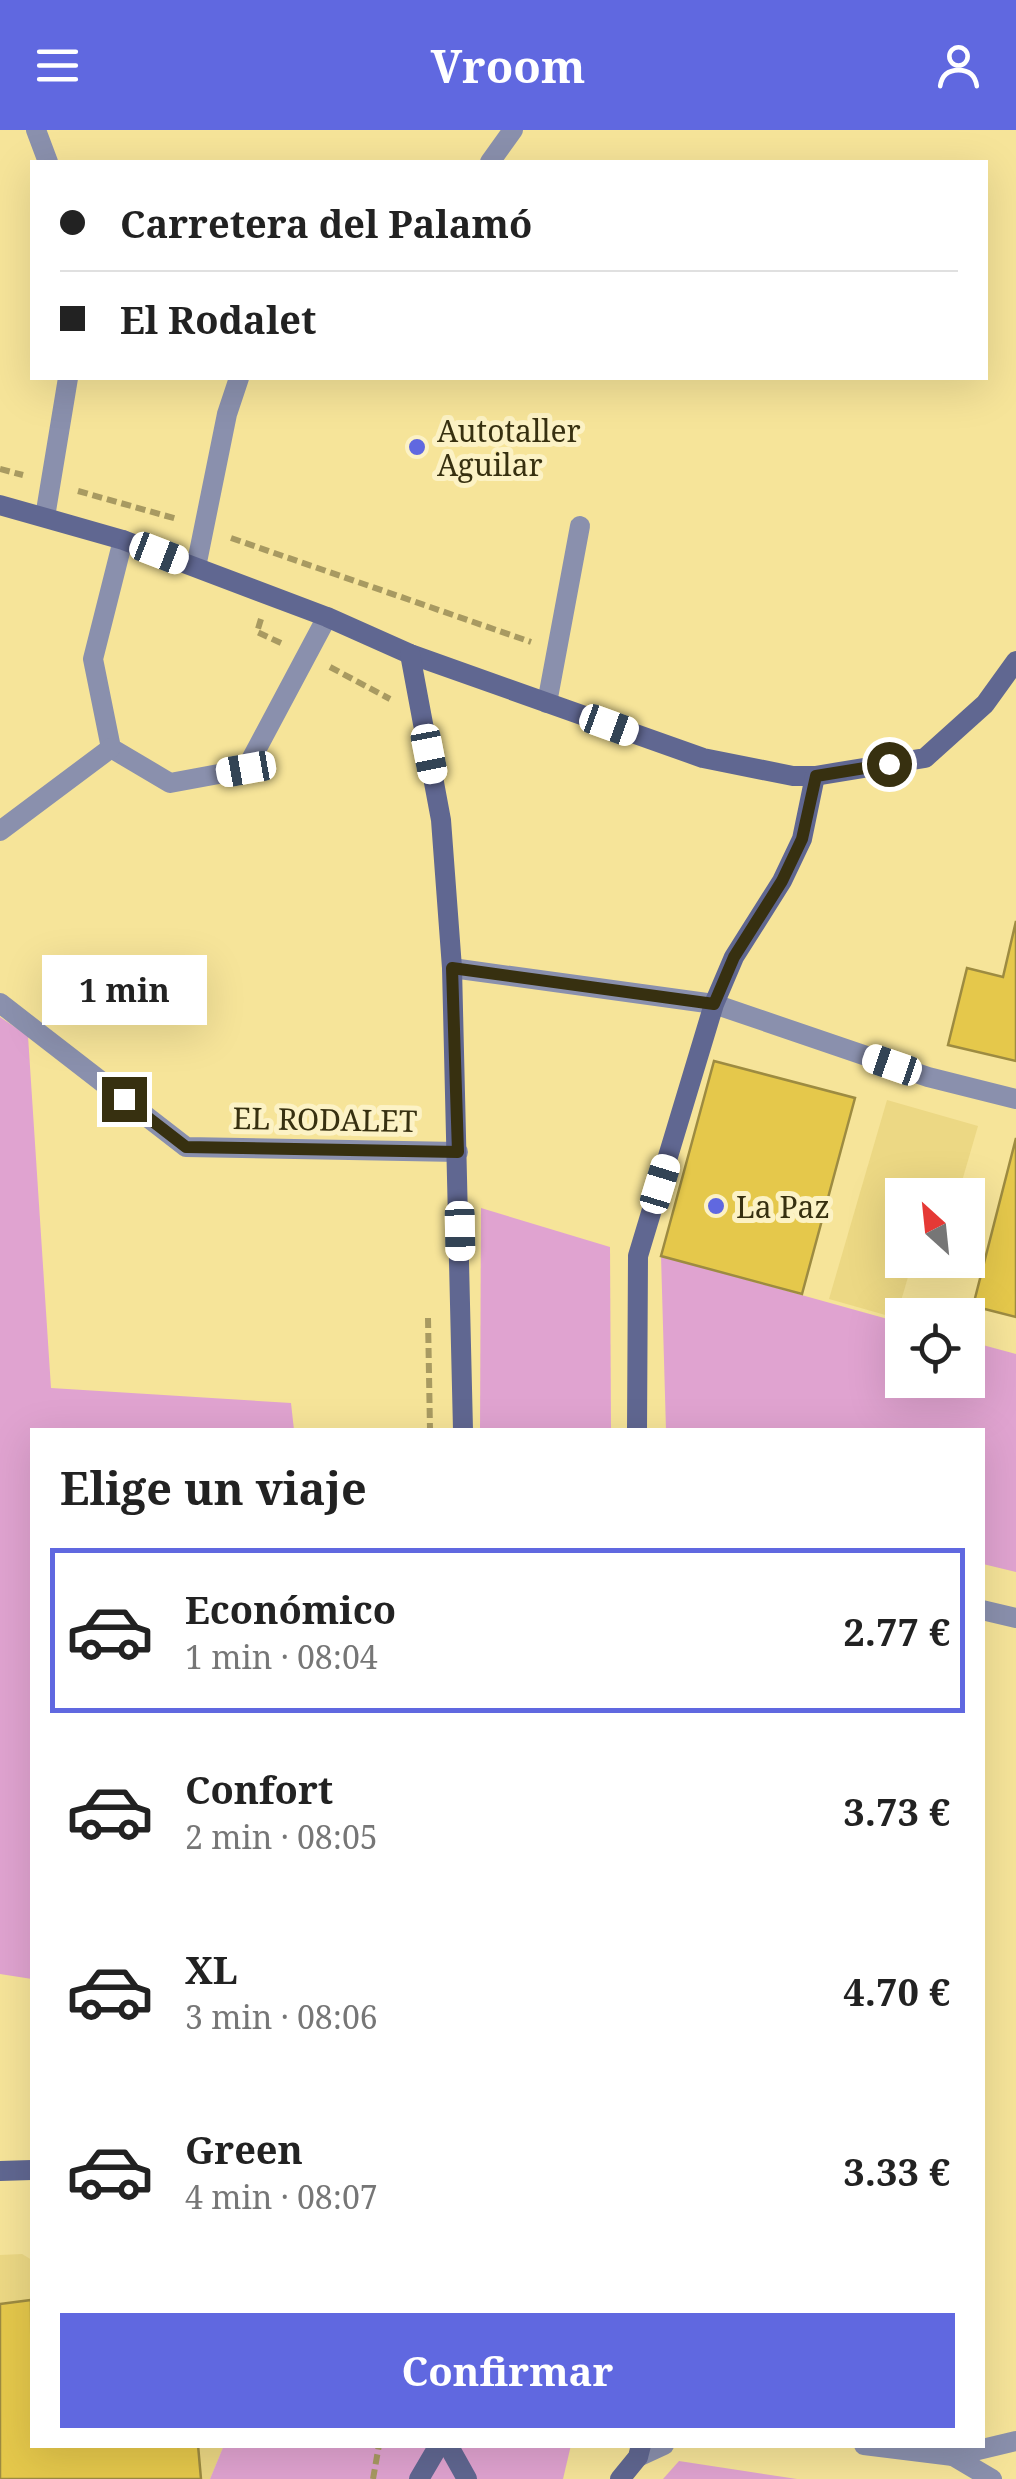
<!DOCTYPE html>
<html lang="es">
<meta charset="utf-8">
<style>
:root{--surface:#fff;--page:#f2f2f2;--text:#222;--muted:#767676;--line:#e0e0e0;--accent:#6068e0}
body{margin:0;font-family:"Noto Serif",serif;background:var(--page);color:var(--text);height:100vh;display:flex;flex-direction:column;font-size:38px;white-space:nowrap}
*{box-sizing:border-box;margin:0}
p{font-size:32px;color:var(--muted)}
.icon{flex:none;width:55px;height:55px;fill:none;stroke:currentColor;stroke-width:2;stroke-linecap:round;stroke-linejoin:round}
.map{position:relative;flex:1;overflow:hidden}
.drawer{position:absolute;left:30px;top:1298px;width:955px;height:1020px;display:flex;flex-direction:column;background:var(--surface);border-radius:0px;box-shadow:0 10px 40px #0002}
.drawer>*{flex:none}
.banner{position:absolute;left:30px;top:30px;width:958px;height:220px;border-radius:0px;box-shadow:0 10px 40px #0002;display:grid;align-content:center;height:220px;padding:0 30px;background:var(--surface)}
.needle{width:65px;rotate:333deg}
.fabs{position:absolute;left:885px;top:1048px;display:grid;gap:20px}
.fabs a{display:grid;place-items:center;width:100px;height:100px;border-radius:0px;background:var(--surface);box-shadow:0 10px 40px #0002;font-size:50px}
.end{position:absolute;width:45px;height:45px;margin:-22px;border:12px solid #373010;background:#fff;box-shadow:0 0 0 5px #fff}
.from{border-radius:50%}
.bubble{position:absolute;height:70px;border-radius:0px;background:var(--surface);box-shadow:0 10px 40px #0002;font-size:32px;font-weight:700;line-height:70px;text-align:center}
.car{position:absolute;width:30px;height:60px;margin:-30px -15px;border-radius:12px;box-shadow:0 0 8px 2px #0007;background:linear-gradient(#fff 24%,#345 0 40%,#fff 0 76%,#345 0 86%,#fff 0)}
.banner b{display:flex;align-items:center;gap:35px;height:95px;font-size:38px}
.banner b+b{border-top:2px solid var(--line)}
.banner i{width:25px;height:25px;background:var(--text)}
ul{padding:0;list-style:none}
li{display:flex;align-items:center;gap:30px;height:165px;margin:0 20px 15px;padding:0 10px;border:5px solid transparent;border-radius:0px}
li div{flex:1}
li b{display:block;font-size:38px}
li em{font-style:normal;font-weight:700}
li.current{border-color:var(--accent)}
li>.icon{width:90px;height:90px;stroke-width:1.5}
h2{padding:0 30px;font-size:45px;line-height:120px}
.cta{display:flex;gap:20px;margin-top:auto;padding:20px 30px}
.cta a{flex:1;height:115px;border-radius:0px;background:var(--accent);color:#fff;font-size:40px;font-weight:700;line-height:115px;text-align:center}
header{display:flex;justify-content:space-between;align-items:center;height:130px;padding:0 30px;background:var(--accent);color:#fff;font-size:45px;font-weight:700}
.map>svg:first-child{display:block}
.built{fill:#ecd884}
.green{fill:#e0a3d0}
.building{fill:#e5c84b;stroke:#9d8b41;stroke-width:2.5}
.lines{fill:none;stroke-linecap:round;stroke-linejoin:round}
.path{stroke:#a89a61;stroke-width:6;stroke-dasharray:10 5;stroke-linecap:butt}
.lane{stroke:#8a90ad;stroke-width:20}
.street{stroke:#8a90ad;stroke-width:20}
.secondary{stroke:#606791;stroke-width:20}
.route{stroke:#373010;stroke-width:12}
.poi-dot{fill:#6068e0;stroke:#fcf2c5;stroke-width:4}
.labels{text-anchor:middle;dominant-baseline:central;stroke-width:10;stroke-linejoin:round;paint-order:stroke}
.poi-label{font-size:30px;fill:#373010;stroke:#fcf2c5;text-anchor:start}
.street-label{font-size:30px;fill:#373010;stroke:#fcf2c5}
</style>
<header><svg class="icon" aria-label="menu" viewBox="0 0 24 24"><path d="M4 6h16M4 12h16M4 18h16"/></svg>Vroom<svg class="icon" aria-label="person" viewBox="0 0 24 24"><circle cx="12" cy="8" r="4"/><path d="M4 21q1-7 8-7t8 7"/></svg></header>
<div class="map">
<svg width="1016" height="2349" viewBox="0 0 1016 2349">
<rect width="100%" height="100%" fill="#f6e499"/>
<!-- built -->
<g class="built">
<polygon points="887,970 978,996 958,1065 902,1065 902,1130 913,1130 896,1188 829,1169"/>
<polygon points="22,2124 32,2130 32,2315 224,2315 210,2349 0,2349 0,2125"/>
</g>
<!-- green -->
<g class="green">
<polygon points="0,887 28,906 51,1258 291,1273 294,1300 32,1300 32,1849 0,1844"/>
<polygon points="481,1078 610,1117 611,1300 480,1300"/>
<polygon points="661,1126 902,1193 902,1250 968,1250 968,1211 1016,1224 1016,1442 983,1434 982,1300 666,1300"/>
<polygon points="224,2315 571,2315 563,2349 210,2349"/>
<polygon points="679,2331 797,2349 663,2349"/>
</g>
<!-- building -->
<g class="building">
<polygon points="1016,791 1016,931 948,915 967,838 1003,847"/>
<polygon points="714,931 855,968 802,1164 661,1126"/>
<polygon points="1016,1008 1016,1187 973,1176"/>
<polygon points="31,2170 32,2315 198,2315 201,2349 0,2349 0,2174"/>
</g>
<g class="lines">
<!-- path -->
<g class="path">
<polyline points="0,339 23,345"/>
<polyline points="78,361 177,389"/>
<polyline points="231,408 531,512"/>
<polyline points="261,489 257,502 283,514"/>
<polyline points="330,537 390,569"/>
<polyline points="428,1188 430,1300"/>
<polyline points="373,2349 379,2315"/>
</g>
<!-- lane -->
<polyline class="lane" points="547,573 580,396"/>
<!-- street -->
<g class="street">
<polyline points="36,0 48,32"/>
<polyline points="490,32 513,0"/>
<polyline points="45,387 68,248"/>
<polyline points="123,410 93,529 111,618 170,653 246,639 327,487"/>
<polyline points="196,437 227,284 239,248"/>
<polyline points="0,701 111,618"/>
<polyline points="452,838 714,874 928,947 1016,969"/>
<polyline points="0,873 186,1017 458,1022"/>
<polyline points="982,1480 1016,1488"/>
<polyline points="864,2315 953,2326 1016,2311"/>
<polyline points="953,2326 992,2349"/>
<polyline points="638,2327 664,2315"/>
</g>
<!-- secondary -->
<g class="secondary">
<polyline points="0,375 123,410 327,487 410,524 703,628 793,646 815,646 925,628 985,574 1016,531"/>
<polyline points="410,524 441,690 452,838 463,1300"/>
<polyline points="637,1300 638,1126 714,874 734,827 782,751 802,709 815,646"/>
<polyline points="0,2041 32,2040"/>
<polyline points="448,2315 467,2349"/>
<polyline points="419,2349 439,2315"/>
<polyline points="620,2349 638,2327 641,2315"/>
</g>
</g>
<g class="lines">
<!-- route -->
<polyline class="route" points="124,969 186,1017 458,1022 452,838 714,874 734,827 782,751 802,709 816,646 889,634"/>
</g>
<!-- markers -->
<g class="poi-dot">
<circle cx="417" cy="317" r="10"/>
<circle cx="716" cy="1076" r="10"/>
</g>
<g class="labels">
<!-- poi labels -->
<g class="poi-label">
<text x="437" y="300">Autotaller<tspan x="437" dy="34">Aguilar</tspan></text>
<text x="736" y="1076">La Paz</text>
</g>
<!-- street labels -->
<g class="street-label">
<text transform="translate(325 989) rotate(1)">EL RODALET</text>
</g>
</g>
</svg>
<div class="fabs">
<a><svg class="needle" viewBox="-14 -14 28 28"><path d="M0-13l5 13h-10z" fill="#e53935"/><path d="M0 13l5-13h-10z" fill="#767676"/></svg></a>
<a><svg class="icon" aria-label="locate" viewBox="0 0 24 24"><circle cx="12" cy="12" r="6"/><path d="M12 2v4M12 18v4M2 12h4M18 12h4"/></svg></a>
</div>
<i class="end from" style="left:889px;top:634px"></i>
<i class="end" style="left:124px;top:969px"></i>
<div class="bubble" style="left:42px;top:825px;width:165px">1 min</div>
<i class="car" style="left:159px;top:423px;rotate:111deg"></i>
<i class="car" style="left:609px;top:595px;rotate:110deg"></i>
<i class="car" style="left:429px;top:624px;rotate:169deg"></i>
<i class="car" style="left:246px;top:639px;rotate:260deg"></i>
<i class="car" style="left:892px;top:935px;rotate:289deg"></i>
<i class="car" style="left:660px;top:1054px;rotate:17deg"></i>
<i class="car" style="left:460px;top:1101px;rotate:179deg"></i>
<div class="banner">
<b><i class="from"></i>Carretera del Palamó</b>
<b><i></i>El Rodalet</b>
</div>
<section class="drawer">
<h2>Elige un viaje</h2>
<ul>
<li class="current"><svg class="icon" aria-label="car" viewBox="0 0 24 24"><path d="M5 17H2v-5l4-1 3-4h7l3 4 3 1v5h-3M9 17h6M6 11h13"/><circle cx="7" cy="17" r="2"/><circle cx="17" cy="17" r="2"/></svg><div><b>Económico</b><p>1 min · 08:04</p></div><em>2.77 €</em></li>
<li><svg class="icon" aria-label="car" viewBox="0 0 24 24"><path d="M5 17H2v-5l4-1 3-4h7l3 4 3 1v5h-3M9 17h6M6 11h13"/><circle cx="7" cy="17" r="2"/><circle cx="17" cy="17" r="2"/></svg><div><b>Confort</b><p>2 min · 08:05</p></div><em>3.73 €</em></li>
<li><svg class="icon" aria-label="car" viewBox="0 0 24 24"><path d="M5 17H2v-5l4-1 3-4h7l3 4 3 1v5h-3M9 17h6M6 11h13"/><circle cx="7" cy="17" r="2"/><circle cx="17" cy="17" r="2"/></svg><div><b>XL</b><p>3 min · 08:06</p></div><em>4.70 €</em></li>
<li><svg class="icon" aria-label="car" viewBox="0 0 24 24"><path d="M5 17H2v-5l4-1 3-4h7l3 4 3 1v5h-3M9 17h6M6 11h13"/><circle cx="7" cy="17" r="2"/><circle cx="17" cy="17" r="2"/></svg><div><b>Green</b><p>4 min · 08:07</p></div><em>3.33 €</em></li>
</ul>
<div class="cta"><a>Confirmar</a></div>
</section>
</div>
